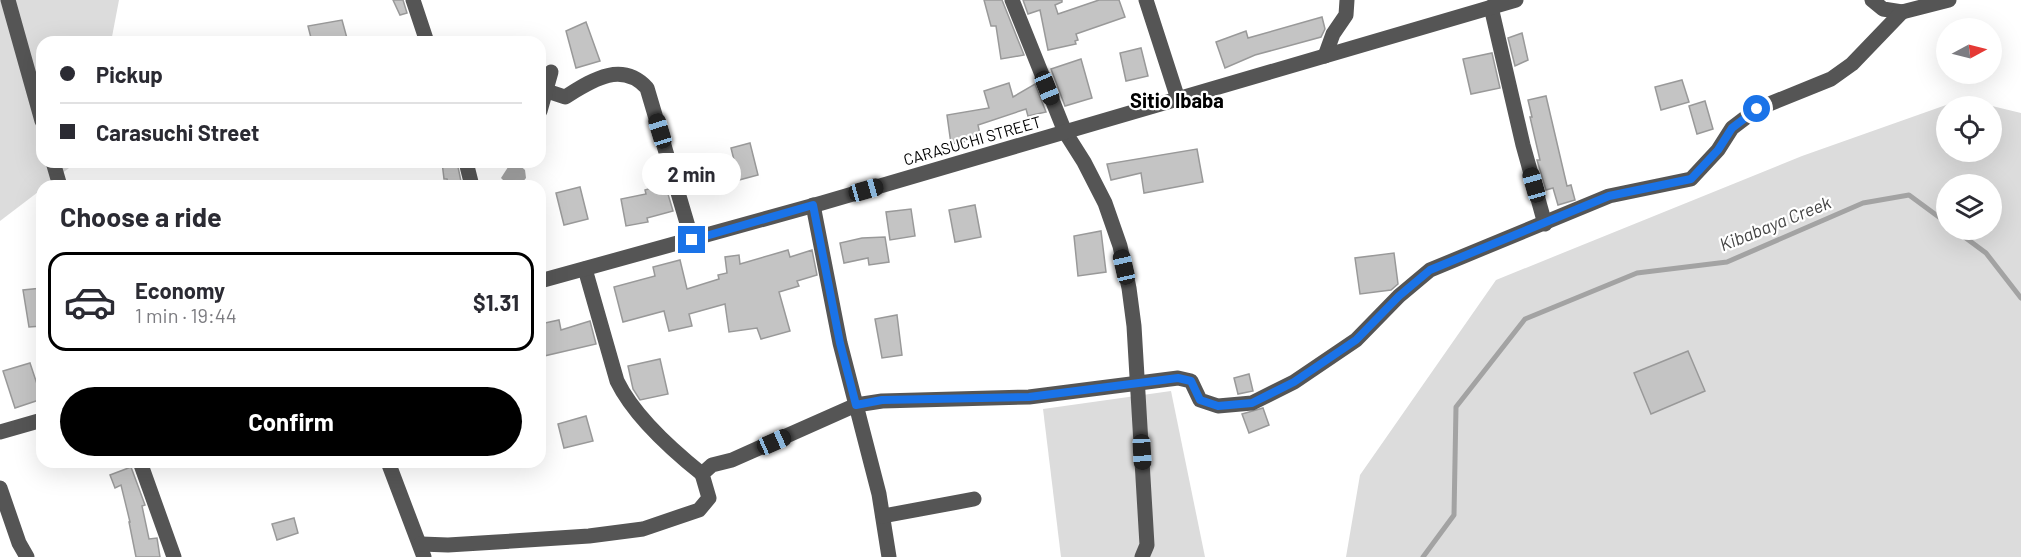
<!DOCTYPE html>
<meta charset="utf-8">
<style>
:root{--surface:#fff;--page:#f2f2f3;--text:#2b2b33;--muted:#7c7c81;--line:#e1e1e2;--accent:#000}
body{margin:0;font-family:Barlow,sans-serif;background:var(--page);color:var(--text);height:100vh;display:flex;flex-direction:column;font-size:22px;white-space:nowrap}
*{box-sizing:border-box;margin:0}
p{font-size:20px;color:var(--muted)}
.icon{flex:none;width:33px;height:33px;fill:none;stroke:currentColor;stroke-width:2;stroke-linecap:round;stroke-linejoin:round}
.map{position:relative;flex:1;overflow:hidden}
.drawer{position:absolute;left:36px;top:180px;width:510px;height:288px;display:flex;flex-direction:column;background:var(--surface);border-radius:18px;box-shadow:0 6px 24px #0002}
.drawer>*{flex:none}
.top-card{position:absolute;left:36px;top:36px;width:510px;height:132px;border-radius:18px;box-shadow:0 6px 24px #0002;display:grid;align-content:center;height:132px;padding:0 24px;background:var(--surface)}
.needle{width:39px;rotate:83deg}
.buttons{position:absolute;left:1936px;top:18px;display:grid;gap:12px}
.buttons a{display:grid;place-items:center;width:66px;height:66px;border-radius:50%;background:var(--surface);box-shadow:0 6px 24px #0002;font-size:30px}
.end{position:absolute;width:27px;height:27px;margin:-14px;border:8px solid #1a73e8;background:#fff;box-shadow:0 0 0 3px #fff}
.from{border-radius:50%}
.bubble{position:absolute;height:42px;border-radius:21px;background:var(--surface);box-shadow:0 6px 24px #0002;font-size:20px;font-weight:700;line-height:42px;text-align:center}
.car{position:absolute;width:18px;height:36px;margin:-18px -9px;border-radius:8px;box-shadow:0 0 4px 2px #0007;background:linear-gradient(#222 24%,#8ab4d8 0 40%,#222 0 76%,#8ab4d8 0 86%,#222 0)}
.top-card b{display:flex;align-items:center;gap:21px;height:57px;font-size:22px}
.top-card b+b{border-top:2px solid var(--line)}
.top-card i{width:15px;height:15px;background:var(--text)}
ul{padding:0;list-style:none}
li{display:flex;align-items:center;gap:18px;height:99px;margin:0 12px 9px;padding:0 12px;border:3px solid transparent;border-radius:18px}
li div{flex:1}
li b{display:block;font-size:22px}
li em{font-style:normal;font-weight:700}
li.on{border-color:var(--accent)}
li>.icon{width:54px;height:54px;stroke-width:1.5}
h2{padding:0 24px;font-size:27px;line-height:72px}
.primary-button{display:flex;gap:12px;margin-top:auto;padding:12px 24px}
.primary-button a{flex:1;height:69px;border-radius:36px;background:var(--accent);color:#fff;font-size:24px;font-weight:700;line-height:69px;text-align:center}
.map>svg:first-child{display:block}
.green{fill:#dcdcdc;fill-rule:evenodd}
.water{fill:#a3a3a3}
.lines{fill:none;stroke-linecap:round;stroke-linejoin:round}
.stream{stroke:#a3a3a3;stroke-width:5}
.building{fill:#c4c4c4;stroke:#999;stroke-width:1.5}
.minor{stroke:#555;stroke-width:15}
.route{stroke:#1a73e8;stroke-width:8}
.labels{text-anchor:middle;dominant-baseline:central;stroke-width:4.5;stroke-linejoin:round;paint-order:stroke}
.street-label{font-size:16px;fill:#000;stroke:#fff}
.water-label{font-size:18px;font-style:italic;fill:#444;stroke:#fff}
.quarter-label{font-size:20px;font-weight:bold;fill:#000;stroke:#fff}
</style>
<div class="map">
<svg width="2021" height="557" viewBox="0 0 2021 557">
<rect width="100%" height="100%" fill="#fff"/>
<!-- green -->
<g class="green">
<polygon points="0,0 119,0 111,42 42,42 42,162 77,162 45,186 42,186 42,189 0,221"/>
<path d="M1963 99 2021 113V557H1346L1360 475 1496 280 1802 156ZM1947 106H1992V152H1947ZM1947 184H1992V230H1947Z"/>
<polygon points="1171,391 1205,557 1061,557 1043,409"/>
</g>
<!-- water -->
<polygon class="water" points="517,163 525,170 526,178 522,183 509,186 501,178 510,164"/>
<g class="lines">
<!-- stream -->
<g class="stream">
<polyline points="1955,230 1986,253 2021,298"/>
<polyline points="1423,557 1454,515 1456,407 1525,319 1637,273 1727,262 1863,203 1909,195 1947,223"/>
</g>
</g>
<!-- building -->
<g class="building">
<polygon points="393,0 403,0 407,13 400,15"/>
<polygon points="984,0 1002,0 1024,55 1001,59 996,26 991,26"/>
<polygon points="1023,0 1062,0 1062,2 1055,5 1058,14 1099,0 1119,0 1125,17 1076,34 1078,40 1075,41 1076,44 1048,50 1040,10 1028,14"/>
<polygon points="1322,17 1325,29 1321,37 1255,55 1225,68 1216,42 1246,31 1248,38"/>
<polygon points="342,20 348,42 312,42 308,26"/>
<polygon points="586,22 600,61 576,68 566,31"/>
<polygon points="1522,33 1528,60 1515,66 1508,38"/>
<polygon points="1141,48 1148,76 1126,81 1120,53"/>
<polygon points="1492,53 1500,88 1471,94 1463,59"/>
<polygon points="1081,59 1092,98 1065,106 1051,69"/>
<polygon points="1682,80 1689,102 1661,110 1655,87"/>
<polygon points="1009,83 1013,97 1035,84 1046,112 1028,116 1026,109 978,125 981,139 951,144 947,115 989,108 984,91"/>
<polygon points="1546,96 1567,186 1571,185 1575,200 1558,205 1553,188 1546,190 1537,160 1540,160 1530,117 1532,117 1528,100"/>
<polygon points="1705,101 1713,129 1697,134 1689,106"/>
<polygon points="750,143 758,175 739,180 731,148"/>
<polygon points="1197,149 1203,182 1144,193 1141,173 1111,180 1107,164"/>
<polygon points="442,162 457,162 462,186 449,186 447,179 444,179"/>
<polygon points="665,184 673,211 647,218 648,222 626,226 621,199 646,194 645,190"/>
<polygon points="580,187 588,219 564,225 556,193"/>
<polygon points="975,205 981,237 955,242 949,210"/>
<polygon points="911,209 915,236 890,240 886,212"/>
<polygon points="1101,231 1106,272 1078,276 1074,236"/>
<polygon points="885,237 889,262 869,265 868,258 844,263 840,243 862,238"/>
<polygon points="788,250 790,257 812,250 817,275 797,281 799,286 779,292 790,331 761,339 757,328 729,332 725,304 689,314 692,326 669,331 664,311 623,322 614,287 655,276 653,267 680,260 687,289 719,279 718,275 727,273 725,257 739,255 740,264"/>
<polygon points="1394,253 1398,284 1391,290 1360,294 1355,258"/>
<polygon points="42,288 42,326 29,327 23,290"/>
<polygon points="897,315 902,355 882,358 875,319"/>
<polygon points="559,320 561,330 590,321 596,344 544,356 540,339 540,324"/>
<polygon points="1688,351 1705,391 1651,414 1634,373"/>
<polygon points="660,359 668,394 640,400 633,389 628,366"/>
<polygon points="30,363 42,399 15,408 3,371"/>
<polygon points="1249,374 1253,391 1238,394 1234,378"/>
<polygon points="1263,408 1269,425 1249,433 1242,414"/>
<polygon points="586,416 593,441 564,448 558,424"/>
<polygon points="131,467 145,505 142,506 149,539 157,538 160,557 136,557 129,522 130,522 121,485 115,488 110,475"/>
<polygon points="294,518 298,533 277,540 272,524"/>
</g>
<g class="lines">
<!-- minor -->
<g class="minor">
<polyline points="8,0 42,121"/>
<polyline points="413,0 427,42"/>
<polyline points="1012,0 1065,132 1084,162 1105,203 1120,246 1129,288 1134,326 1147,545 1142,557"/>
<polyline points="1146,0 1178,99"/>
<polyline points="1872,0 1883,9 1902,12 1949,0"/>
<polyline points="1491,7 1523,145 1545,224"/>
<polyline points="1325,56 1333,34 1346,15 1347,0"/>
<path d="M547 91 565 97C591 81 621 60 647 88L692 240"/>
<polyline points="540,111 551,72"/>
<polyline points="53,162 60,186"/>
<polyline points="466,162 472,186"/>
<polyline points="813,205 840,343 879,494 889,557"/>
<path d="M585 269 617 381C634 416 672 450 702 474"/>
<polyline points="540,281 822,203 1516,0"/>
<polyline points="0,432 42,420"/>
<polyline points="140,462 174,557"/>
<polyline points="388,462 424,557"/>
<polyline points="0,488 19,543 27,557"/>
<polyline points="883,516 974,499"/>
<polyline points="421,544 448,545 497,542 589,536 643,529 699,510 709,498 702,474 712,465 732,460 856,405 882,401 1029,397 1178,378 1191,381 1200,400 1218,406 1252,403 1294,382 1356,340 1399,296 1430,270 1609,196 1691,179 1718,150 1732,128 1757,109 1831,79 1852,64 1902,12"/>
</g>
</g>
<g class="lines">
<!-- route -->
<polyline class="route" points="692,240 813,205 840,343 856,405 882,400 1029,397 1178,378 1191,381 1200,400 1218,406 1252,403 1294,382 1356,340 1399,296 1430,270 1609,196 1691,179 1718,150 1732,128 1757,109"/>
</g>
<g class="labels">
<!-- street labels -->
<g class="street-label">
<text transform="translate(972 140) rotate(-16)">CARASUCHI STREET</text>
</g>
<!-- water labels -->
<g class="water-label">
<text transform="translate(1775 223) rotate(-22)">Kibabaya Creek</text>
</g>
<!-- quarter labels -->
<g class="quarter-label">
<text x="1177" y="100">Sitio Ibaba</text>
</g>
</g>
</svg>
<div class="buttons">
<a><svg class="needle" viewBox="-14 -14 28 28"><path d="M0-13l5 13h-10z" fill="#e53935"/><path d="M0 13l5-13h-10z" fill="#7c7c81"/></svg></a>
<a><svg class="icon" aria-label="locate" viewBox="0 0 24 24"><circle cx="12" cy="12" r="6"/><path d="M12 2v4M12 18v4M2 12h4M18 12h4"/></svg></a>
<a><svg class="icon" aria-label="layers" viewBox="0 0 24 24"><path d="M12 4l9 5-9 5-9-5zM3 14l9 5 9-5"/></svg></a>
</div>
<i class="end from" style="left:1757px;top:109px"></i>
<i class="end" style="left:692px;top:240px"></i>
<div class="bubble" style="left:642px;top:153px;width:99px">2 min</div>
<i class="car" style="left:1047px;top:88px;rotate:158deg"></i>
<i class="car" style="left:660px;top:131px;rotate:343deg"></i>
<i class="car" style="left:1534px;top:185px;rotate:344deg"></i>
<i class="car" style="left:866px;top:190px;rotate:74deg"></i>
<i class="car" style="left:1124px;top:267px;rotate:347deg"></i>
<i class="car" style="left:774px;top:442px;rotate:66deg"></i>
<i class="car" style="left:1142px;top:452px;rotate:177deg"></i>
<div class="top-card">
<b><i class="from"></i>Pickup</b>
<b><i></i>Carasuchi Street</b>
</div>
<section class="drawer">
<h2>Choose a ride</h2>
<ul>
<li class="on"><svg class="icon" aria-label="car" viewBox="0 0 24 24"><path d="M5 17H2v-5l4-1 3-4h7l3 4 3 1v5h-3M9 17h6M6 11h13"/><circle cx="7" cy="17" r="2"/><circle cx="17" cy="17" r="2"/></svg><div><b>Economy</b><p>1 min · 19:44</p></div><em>$1.31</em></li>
</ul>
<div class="primary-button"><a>Confirm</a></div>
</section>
</div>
